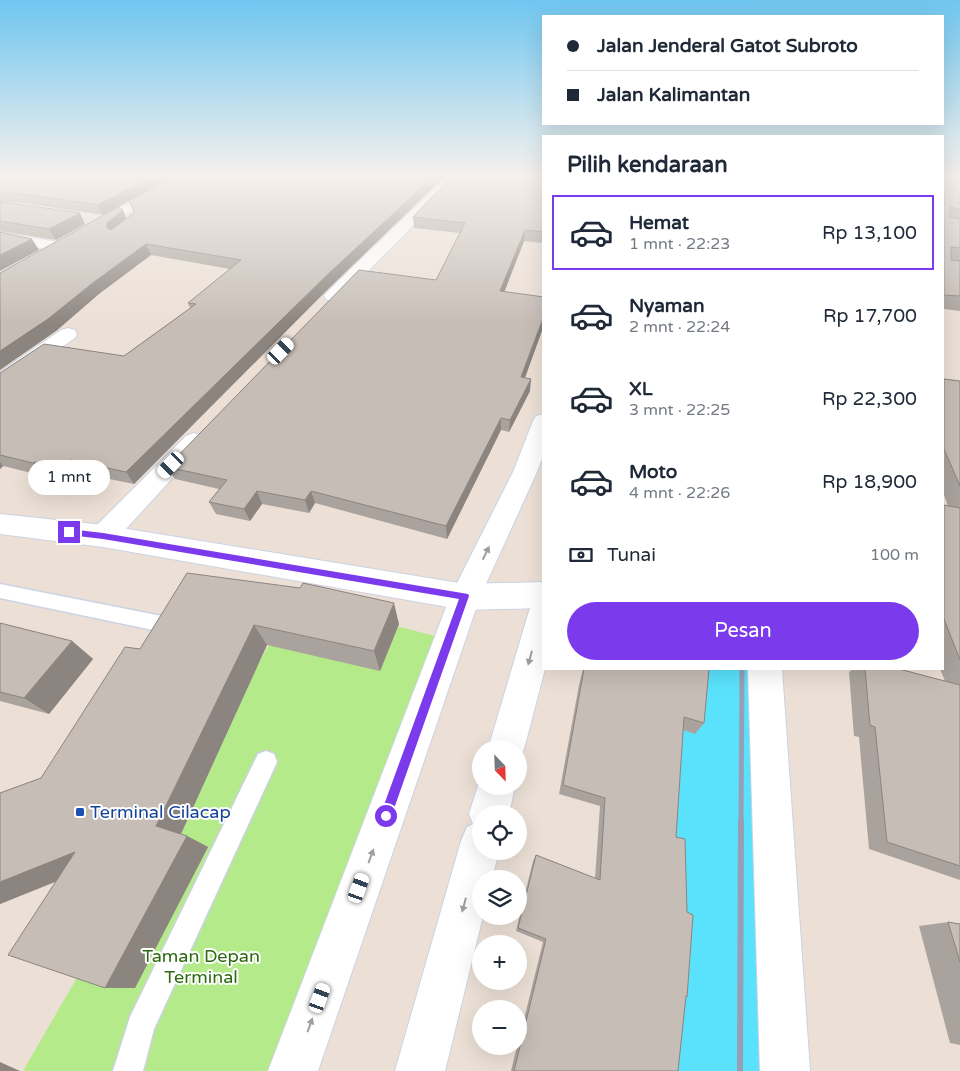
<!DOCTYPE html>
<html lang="id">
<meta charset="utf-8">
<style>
:root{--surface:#fff;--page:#f6f6f7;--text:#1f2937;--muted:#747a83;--line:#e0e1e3;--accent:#7c3aed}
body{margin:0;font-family:"Varela Round",sans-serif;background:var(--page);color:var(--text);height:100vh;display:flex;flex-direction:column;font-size:19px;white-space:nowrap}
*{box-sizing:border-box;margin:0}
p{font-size:16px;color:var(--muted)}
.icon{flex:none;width:28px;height:28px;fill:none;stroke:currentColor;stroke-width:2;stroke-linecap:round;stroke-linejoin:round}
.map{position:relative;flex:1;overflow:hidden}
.details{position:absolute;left:542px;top:135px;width:402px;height:535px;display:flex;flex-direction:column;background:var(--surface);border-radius:0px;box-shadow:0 5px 20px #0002}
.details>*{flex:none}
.banner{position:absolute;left:542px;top:15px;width:402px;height:110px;border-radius:0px;box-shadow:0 5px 20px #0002;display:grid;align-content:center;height:110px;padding:0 25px;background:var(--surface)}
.needle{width:32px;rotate:157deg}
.controls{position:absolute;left:472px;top:740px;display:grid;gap:10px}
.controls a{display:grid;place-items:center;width:55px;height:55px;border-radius:50%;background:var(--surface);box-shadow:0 5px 20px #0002;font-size:25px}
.end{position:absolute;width:22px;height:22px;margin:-11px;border:6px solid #7c3aed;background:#fff;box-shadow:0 0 0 2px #fff}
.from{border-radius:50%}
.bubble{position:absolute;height:35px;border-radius:18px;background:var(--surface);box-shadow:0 5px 20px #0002;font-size:16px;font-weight:600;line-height:35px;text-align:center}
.car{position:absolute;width:15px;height:30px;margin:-15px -8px;border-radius:6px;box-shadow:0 0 4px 1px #0007;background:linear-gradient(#fff 24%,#345 0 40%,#fff 0 76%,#345 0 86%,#fff 0)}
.banner b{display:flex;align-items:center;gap:18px;height:48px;font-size:19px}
.banner b+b{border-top:1px solid var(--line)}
.banner i{width:12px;height:12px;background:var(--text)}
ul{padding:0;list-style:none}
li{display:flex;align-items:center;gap:15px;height:75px;margin:0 10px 8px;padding:0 15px;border:2px solid transparent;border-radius:0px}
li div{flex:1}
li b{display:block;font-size:19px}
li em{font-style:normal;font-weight:600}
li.current{border-color:var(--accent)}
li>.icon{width:45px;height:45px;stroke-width:1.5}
h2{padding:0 25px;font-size:22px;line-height:60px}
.pay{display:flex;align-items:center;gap:12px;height:55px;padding:0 25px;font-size:19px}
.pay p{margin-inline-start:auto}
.action{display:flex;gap:10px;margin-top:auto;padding:10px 25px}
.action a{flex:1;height:58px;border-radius:30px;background:var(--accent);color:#fff;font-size:20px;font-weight:600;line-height:58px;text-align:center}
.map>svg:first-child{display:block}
.green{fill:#b5ea8b}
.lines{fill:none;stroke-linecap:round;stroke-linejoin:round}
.river{fill:#5ae2fc;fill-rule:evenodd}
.service-casing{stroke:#cbd2e2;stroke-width:3}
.minor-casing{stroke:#cbd2e2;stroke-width:2}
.tertiary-casing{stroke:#cbd2e2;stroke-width:2}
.secondary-casing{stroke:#cbd2e2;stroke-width:2}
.service{fill:#fff;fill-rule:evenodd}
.minor{fill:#fff;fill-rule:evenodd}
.tertiary{fill:#fff;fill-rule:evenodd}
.secondary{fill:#fff;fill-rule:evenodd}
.rail-far1{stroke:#989fb4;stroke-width:5}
.rail{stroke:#989fb4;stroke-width:6}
.wall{fill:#aaa39d}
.shaded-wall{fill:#8b847f}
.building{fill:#c6bdb6;stroke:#8b847f}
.oneway{fill:#9e9e9e}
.route{fill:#7c3aed}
.transit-dot{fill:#1a4fb4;stroke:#fff;stroke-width:2}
.labels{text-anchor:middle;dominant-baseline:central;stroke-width:4;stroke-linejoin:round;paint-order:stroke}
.near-transit-label{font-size:18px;fill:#164399;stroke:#fff;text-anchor:start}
.near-park-label{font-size:18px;fill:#2d6911;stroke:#fff}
</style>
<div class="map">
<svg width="960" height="1071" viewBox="0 0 960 1071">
<rect width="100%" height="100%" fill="#ece0d6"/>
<!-- green -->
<polygon class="green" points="295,600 439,637 270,1071 23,1071"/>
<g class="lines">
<!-- river -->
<polygon class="river" points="681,669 767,669 777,1071 647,1071"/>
<!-- service casing -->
<g class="service-casing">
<g id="service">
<polygon points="0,584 172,618 179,620 181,626 179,632 172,634 0,598"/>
<polygon points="266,751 274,754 277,762 154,1029 143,1071 113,1071 130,1017 258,754"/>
</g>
</g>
<!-- minor casing -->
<g class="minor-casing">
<g id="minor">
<polygon points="179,175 193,175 96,232 86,232 84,229 86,226"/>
<polygon points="448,175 460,175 407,232 339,300 333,301 327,300 324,296 327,292"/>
<polygon points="0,232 58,242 63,244 66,247 63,250 58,252 0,240"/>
<polygon points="68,328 75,330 77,334 75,338 7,385 0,387 0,372 61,330"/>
<polygon points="194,433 202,436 206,441 202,446 113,543 103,547 93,543 89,536 93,529 186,436"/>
<polygon points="748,669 782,669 810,1071 760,1071"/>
</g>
</g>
<!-- tertiary casing -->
<g class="tertiary-casing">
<polygon id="tertiary" points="0,514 103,525 465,584 544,582 544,608 465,610 103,547 0,534"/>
</g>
<!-- secondary casing -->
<g class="secondary-casing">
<g id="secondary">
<polygon points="544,414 544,454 537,472 480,597 318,1071 268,1071 450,597 513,472 533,421 536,416"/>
<polygon points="544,598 545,669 524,749 519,762 519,749 488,749 529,611 533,602"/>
<polygon points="481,776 481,786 515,786 509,814 481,814 481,851 499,851 492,879 481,879 481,916 483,916 445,1071 395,1071 461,841 467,827 473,824 469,814"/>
</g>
</g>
<!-- service -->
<use href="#service" class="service"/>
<!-- minor -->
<use href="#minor" class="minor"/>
<!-- tertiary -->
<use href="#tertiary" class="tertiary"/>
<!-- secondary -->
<use href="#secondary" class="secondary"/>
<!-- rail-far1 -->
<polyline class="rail-far1" points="741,823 742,669"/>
<!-- rail -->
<polyline class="rail" points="740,1071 741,821"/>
</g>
<!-- wall -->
<g class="wall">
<polygon points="0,175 176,175 103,215 15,202 0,203"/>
<polygon points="177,175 446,175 328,289 134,484 80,473 73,480 46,474 44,476 3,466 0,469 0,373 124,356 190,308 188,303 230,269 151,255 100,293 56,331 123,210 126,218 134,213 129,201"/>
<polygon points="544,175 544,243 524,241 504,292 544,297 544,325 525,377 530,391 509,432 501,430 447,539 315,503 309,513 262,504 250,521 216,514 209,502 219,489 175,479 167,467 436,280 460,233 414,228 413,217"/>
<polygon points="944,175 960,175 960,191 950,175 949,178 960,195 960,311 944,309"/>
<polygon points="0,203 85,224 56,240 0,231"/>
<polygon points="944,379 960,381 960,880 869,849 859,737 854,736 849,672 853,669 899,669 945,681 940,669 944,669 944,505 948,506 944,495"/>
<polygon points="187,573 399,624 380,671 267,645 181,834 187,836 208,847 135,988 55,882 0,904 0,793 41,778 140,649"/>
<polygon points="0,623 72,641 93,659 49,714 0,701"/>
<polygon points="583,669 709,669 704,723 695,734 683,730 676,837 687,997 686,997 678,1071 511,1071 517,1046 519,1046 519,1039 543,942 516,931 533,861 536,855 595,878 600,806 559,794 579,685"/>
<polygon points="948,922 960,924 960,1045 950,1043 919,926"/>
</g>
<!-- shaded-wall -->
<g class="shaded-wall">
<polygon points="154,175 176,175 103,215 98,205"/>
<polygon points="435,175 446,175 328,289 134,484 126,472 325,277"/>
<polygon points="123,210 127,221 112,234 107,228 107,223"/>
<polygon points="80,213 85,224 56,240 49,229"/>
<polygon points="525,230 524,241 500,303 500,291"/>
<polygon points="32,239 39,250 0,271 0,255"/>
<polygon points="146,244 151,255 100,293 56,331 0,370 0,351"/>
<polygon points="544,316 544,325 521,389 521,377"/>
<polygon points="531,379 530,391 509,432 510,420"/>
<polygon points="501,418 501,430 447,539 446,526"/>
<polygon points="71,460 80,473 73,480 63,467"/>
<polygon points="0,462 3,466 0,469"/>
<polygon points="35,462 46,474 44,476 33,463"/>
<polygon points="257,491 262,504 250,521 244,509"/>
<polygon points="311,491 315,503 309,513 305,500"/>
<polygon points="394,603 399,624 380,671 374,651"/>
<polygon points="254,625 267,645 179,838 156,826"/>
<polygon points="72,641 93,659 49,714 24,698"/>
<polygon points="187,836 208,847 135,988 105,988"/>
<polygon points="75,852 104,862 0,904 0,882"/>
<polygon points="0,1062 20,1071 0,1071"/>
</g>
<!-- building -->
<g class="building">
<polygon points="0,175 154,175 98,205 9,192 0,192"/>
<polygon points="177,175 435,175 325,277 126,472 71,460 63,467 35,462 33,463 0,455 0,373 44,344 124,356 196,304 188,303 241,260 146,244 94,282 48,319 0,351 0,273 118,207 123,210 107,223 107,228 111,230 135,212 129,201"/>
<polygon points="453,175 544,175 544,232 525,230 500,291 544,297 544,316 521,377 531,379 510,420 501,418 446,526 311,491 305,500 257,491 244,509 209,502 227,480 167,467 359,270 436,280 465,223 413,217"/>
<polygon points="944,175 949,175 949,178 960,195 960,209 950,207 950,217 960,219 960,248 951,247 951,260 960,261 960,296 944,295"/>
<polygon points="0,203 9,203 80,213 49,229 0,221"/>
<polygon points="0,232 32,239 0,255"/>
<polygon points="944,379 960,381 960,486 944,449"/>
<polygon points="944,505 960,508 960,660 944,619"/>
<polygon points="187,573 300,588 303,583 394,603 374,651 254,625 156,826 187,836 105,988 8,955 75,852 0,882 0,793 41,778 125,647 140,649"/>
<polygon points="0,623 72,641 24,698 0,692"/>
<polygon points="584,669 709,669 704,723 684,717 676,837 685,839 687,912 693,915 687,997 686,996 678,1071 514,1071 546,939 518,928 536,855 600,880 605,798 563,785"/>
<polygon points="865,669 899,669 960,685 960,866 887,842 875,727 870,725"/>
<polygon points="948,922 960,924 960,962"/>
</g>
<!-- one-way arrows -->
<defs><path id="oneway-solid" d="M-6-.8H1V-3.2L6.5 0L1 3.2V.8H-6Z" transform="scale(1.25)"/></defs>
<g class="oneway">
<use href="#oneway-solid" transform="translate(486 553) rotate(-64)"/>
<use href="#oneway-solid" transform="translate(530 658) rotate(105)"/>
<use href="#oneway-solid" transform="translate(371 856) rotate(-70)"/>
<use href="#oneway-solid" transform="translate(464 905) rotate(105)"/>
<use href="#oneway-solid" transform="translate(310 1025) rotate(-70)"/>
</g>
<!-- sky -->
<linearGradient id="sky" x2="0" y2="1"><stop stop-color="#6fc6f0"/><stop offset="0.54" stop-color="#f6f1ed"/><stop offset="1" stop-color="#f6f1ed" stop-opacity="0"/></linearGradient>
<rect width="960" height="325" fill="url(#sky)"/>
<!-- route -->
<polygon class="route" points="69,529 103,533 468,594 469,596 390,820 386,821 381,820 380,816 459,599 103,539 69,535 65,532"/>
<!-- markers -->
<rect class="transit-dot" x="75" y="807" width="10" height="10" rx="2.5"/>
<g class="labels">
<!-- near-transit labels -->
<g class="near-transit-label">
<text x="90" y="812">Terminal Cilacap</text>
</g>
<!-- near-park labels -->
<g class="near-park-label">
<text x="201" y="956">Taman Depan<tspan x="201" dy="21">Terminal</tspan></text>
</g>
</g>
</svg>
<div class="controls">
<a><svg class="needle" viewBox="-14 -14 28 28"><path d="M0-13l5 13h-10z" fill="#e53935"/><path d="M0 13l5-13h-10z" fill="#747a83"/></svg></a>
<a><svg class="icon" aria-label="locate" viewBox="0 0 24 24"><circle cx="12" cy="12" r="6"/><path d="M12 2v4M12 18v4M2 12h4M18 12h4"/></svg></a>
<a><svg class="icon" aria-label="layers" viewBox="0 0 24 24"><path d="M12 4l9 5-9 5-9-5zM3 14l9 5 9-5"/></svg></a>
<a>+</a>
<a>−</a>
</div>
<i class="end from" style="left:386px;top:816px"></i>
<i class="end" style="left:69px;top:532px"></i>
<div class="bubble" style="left:28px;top:460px;width:82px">1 mnt</div>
<i class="car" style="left:281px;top:351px;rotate:44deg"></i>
<i class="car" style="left:171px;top:465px;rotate:224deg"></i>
<i class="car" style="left:359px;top:888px;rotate:20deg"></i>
<i class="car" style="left:320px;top:998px;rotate:20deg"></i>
<div class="banner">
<b><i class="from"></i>Jalan Jenderal Gatot Subroto</b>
<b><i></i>Jalan Kalimantan</b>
</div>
<section class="details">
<h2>Pilih kendaraan</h2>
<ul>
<li class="current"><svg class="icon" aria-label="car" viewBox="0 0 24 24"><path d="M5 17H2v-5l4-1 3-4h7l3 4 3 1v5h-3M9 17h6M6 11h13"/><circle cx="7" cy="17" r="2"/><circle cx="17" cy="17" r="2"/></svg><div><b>Hemat</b><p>1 mnt · 22:23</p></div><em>Rp 13,100</em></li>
<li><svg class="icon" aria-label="car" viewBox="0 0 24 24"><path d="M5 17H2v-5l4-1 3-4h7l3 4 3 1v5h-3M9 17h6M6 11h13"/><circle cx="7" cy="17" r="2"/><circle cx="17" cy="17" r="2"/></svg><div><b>Nyaman</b><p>2 mnt · 22:24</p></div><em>Rp 17,700</em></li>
<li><svg class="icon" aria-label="car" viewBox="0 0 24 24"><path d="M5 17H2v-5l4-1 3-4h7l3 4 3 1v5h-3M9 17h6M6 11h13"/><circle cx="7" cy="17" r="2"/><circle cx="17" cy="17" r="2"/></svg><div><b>XL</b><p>3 mnt · 22:25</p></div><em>Rp 22,300</em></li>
<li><svg class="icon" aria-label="car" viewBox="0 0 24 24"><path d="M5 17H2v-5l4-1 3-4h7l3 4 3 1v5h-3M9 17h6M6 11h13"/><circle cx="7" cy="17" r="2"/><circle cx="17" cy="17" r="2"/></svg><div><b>Moto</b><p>4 mnt · 22:26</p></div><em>Rp 18,900</em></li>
</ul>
<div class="pay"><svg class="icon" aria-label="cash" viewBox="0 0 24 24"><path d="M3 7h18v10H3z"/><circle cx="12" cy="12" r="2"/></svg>Tunai<p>100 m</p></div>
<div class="action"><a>Pesan</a></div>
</section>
</div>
